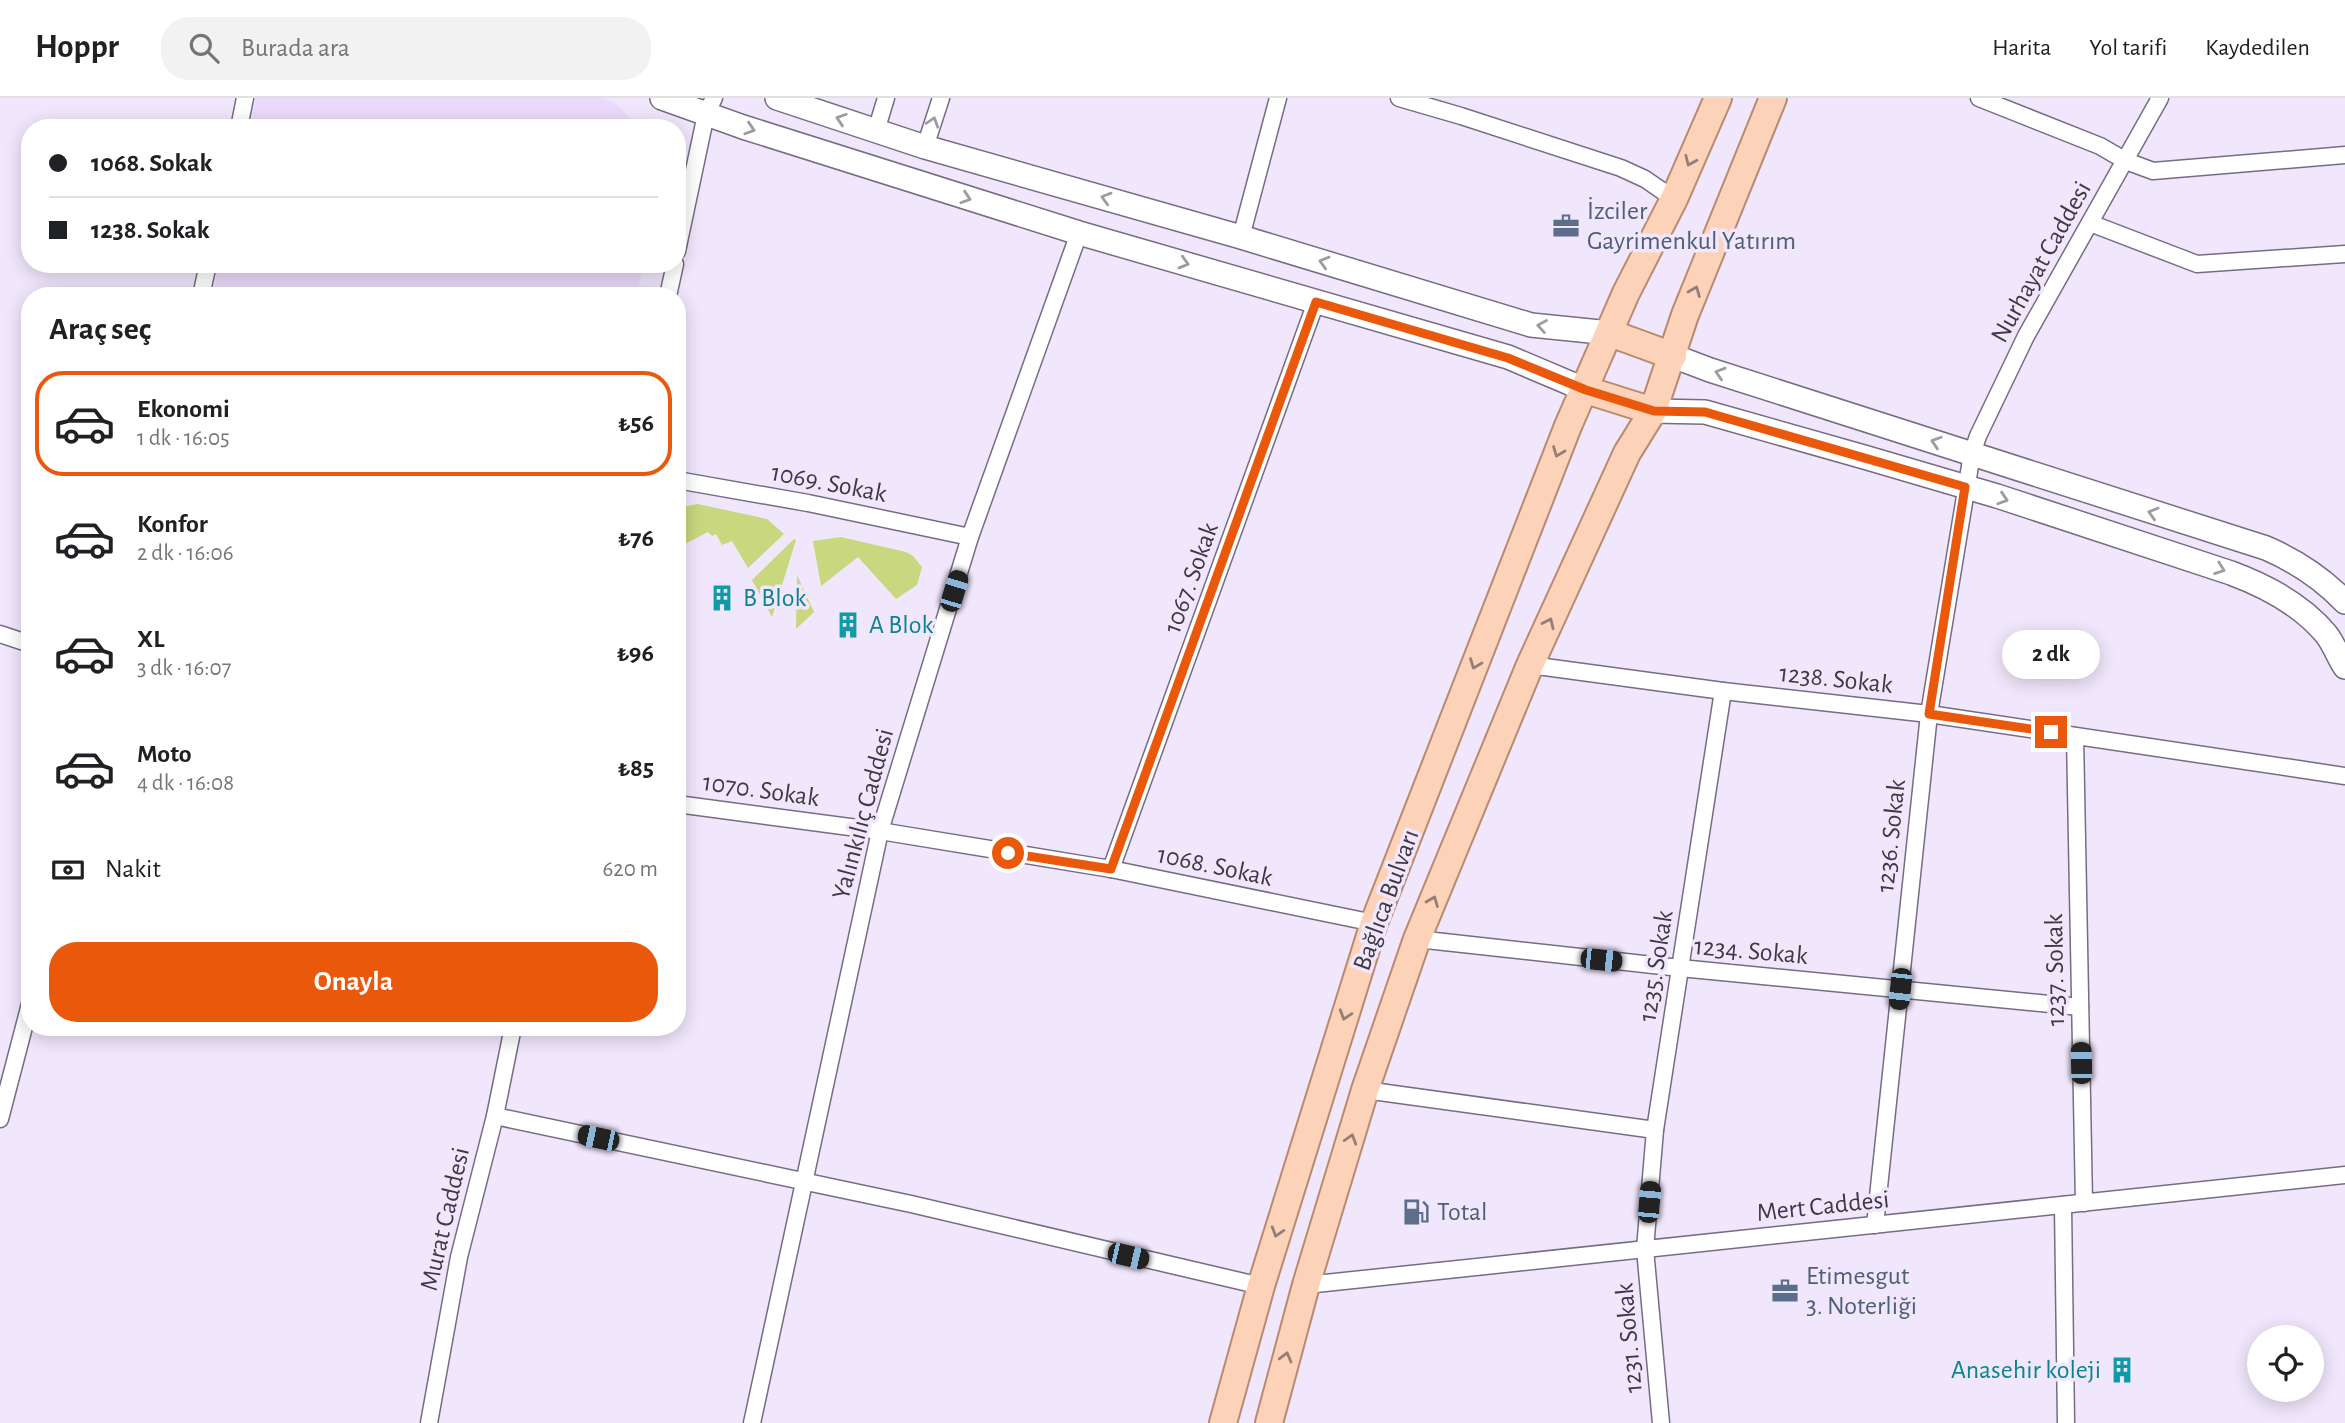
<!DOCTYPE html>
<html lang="tr">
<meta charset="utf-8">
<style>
:root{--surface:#fff;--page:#f2f2f2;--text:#202124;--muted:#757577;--line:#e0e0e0;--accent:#ea580c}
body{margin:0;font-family:"Alegreya Sans",sans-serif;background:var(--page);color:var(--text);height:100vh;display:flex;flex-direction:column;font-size:26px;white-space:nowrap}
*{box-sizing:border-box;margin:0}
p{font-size:23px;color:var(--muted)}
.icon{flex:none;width:38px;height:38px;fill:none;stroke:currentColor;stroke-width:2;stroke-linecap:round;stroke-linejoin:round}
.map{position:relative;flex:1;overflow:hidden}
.sheet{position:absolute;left:21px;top:189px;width:665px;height:749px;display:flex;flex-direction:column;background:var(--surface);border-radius:28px;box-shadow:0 4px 18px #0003}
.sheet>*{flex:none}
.top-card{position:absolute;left:21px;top:21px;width:665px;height:154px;border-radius:28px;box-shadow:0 4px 18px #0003;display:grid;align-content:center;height:154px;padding:0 28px;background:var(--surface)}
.tools{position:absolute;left:2247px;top:1227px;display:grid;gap:14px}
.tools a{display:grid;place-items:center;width:77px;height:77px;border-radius:50%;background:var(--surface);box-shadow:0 4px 18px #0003;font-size:35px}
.end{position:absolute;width:32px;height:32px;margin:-16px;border:9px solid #ea580c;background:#fff;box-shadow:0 0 0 4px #fff}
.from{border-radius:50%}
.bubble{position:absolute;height:49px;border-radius:24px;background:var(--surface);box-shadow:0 4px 18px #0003;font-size:23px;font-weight:600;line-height:49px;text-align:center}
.car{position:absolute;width:21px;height:42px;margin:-21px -10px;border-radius:9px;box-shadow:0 0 5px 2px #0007;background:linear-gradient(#222 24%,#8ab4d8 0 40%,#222 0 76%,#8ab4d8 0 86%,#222 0)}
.top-card b{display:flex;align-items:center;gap:24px;height:66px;font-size:26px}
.top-card b+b{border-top:2px solid var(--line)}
.top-card i{width:18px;height:18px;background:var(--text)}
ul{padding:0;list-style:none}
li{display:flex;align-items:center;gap:21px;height:105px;margin:0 14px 10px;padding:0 14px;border:4px solid transparent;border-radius:28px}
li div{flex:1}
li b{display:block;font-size:26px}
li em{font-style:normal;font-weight:600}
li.active{border-color:var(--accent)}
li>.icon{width:63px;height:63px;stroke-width:1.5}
h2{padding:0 28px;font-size:32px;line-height:84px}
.pay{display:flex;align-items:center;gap:18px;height:77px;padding:0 28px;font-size:26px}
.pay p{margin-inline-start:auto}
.action{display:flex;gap:14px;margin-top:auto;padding:14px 28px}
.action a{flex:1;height:80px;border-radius:28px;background:var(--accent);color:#fff;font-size:28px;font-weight:600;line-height:80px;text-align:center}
header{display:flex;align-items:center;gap:42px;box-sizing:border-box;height:98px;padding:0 35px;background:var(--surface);border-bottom:2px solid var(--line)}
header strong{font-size:33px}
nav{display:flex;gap:38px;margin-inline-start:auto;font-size:24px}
.search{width:490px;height:63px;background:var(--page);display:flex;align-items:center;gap:18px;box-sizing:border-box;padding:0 24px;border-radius:28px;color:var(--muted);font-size:26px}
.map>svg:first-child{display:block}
.built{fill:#ebdafb}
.green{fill:#c9d77e}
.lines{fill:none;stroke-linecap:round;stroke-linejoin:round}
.street-casing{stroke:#776c83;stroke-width:19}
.secondary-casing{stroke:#776c83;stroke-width:26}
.primary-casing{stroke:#b88a70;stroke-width:30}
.street{stroke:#fff;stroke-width:16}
.secondary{stroke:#fff;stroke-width:23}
.primary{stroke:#fcd3b8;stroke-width:26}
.oneway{stroke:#9e9ca1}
.oneway2{stroke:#947e78}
.route{stroke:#ea580c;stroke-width:9}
.labels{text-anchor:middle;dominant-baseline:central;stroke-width:7;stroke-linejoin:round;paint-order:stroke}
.service-label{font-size:26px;fill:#4e5e75;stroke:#f1e7fc;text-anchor:start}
.street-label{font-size:26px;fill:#3e3943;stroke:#f1e7fc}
.culture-label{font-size:26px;fill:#0d838f;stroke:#f1e7fc;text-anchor:start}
</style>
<header>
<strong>Hoppr</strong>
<div class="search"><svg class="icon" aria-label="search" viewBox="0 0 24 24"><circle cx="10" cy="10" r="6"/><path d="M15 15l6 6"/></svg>Burada ara</div>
<nav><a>Harita</a><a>Yol tarifi</a><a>Kaydedilen</a></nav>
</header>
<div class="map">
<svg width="2345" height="1325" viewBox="0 0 2345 1325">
<rect width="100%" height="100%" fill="#f1e7fc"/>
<!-- built -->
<g class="built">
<polygon points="256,0 604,0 619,8 638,30 249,30"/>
<polygon points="219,166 643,166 637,198 212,198"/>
</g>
<!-- green -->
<g class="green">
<polygon points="698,406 767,421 784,436 748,470 732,443 722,447 716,436 712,438 708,434 677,450 677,410"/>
<polygon points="841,439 906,454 913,458 922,469 917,487 896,501 858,459 821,488 813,443"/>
<polygon points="794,441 796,442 772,519 752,482"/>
<polygon points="797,477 814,514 796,531"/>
</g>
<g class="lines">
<!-- street casing -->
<g class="street-casing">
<g id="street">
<polyline points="1399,0 1461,18 1621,70 1645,81 1674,101"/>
<polyline points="1979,0 2100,48 2126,63 2153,73 2345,57"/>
<polyline points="239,30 245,0"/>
<polyline points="876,33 886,0"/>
<polyline points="925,49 941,0"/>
<polyline points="2090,125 2197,166 2345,156"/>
<polyline points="1241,139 1278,0"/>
<polyline points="677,153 706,16 714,0"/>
<polyline points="201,198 208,166"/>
<polyline points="668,198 675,166"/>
<polyline points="677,382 808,405 970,439"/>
<polyline points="0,536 30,546"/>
<polyline points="1530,567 1723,593 1929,616 2345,678"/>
<polyline points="2075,638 2084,1105"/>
<polyline points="677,706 880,733 1111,771 1374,825"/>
<polyline points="1111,771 1316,204"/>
<polyline points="1417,841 1680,870 2080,909"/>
<polyline points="1365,992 1655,1032"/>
<polyline points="495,1018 911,1106 1261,1188"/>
<polyline points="0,1021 30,906"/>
<polyline points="2063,1107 2066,1325"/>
<polyline points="1875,1127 1929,616 1972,356 1978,338 2026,238 2160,0"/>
<polyline points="1306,1187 2345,1077"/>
<polyline points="429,1325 459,1159 495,1018 513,929"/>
<polyline points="752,1325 880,733 970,439 1079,135"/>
<polyline points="1661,1325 1645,1151 1655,1032 1723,593"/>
</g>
</g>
<!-- secondary casing -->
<g class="secondary-casing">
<g id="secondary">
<polyline points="662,0 743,29 1079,135 1508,259 1586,292"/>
<polyline points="777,0 925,49 1241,139 1531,227 1610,235"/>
<path d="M1673 258 1710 272 2266 450C2296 463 2322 480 2345 504"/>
<path d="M1653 313 1705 314 1864 359 1997 398 2231 475C2266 488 2302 507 2326 536 2334 546 2338 559 2345 569"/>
</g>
</g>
<!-- primary casing -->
<g class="primary-casing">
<g id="primary">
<polyline points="1610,235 1673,258"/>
<polyline points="1586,292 1653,313"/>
<polyline points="1223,1325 1261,1188 1374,825 1568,328 1626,195 1674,101 1718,0"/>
<polyline points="1269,1325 1306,1187 1365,992 1417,841 1530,567 1627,355 1653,313 1685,217 1773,0"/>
</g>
</g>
<!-- street -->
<use href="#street" class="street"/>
<!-- secondary -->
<use href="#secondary" class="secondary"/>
<!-- primary -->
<use href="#primary" class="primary"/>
</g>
<!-- one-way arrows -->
<defs><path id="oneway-chevron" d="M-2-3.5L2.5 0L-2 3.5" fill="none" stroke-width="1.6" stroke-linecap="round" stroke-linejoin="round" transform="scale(1.75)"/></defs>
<g class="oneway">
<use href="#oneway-chevron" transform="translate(841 21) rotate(-162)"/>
<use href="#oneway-chevron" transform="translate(933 24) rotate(-72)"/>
<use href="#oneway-chevron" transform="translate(750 31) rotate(18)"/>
<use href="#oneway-chevron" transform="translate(966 100) rotate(18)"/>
<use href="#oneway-chevron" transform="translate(1106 100) rotate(-164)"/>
<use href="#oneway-chevron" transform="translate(1324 164) rotate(-163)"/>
<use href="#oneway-chevron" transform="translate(1184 165) rotate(16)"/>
<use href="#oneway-chevron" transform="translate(1542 228) rotate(-170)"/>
<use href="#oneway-chevron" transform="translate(1720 275) rotate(-163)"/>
<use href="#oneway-chevron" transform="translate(1936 344) rotate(-162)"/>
<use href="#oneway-chevron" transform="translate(2003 401) rotate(18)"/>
<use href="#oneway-chevron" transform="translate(2153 415) rotate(-163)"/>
<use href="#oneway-chevron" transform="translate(2220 471) rotate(20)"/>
</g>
<g class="oneway2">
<use href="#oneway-chevron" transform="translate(1690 63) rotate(114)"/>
<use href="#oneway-chevron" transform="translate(1695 193) rotate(-68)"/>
<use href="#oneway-chevron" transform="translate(1558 354) rotate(111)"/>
<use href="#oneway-chevron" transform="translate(1549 525) rotate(-65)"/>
<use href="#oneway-chevron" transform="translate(1475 566) rotate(111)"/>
<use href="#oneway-chevron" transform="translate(1433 803) rotate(-68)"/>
<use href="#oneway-chevron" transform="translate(1345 917) rotate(108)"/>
<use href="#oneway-chevron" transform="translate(1351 1041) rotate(-73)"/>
<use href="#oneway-chevron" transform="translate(1277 1134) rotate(107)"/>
<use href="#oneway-chevron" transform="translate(1286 1259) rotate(-75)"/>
</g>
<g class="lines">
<!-- route -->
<polyline class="route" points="1008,755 1111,771 1316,204 1508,260 1586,292 1654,313 1705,314 1965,389 1929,616 2051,634"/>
</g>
<!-- icons -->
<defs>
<g id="office-bare" transform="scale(2.1)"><path d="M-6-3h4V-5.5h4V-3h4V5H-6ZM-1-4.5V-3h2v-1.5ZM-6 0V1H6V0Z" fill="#5c6f8a" stroke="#f1e7fc" stroke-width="2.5" paint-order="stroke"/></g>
<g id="building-bare" transform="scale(2.1)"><path d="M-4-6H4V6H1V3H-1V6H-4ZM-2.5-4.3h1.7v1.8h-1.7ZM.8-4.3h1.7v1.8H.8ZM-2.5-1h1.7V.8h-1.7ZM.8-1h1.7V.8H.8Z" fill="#0f9aa8" stroke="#f1e7fc" stroke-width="2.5" paint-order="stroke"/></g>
<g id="fuel-bare" transform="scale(2.1)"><path d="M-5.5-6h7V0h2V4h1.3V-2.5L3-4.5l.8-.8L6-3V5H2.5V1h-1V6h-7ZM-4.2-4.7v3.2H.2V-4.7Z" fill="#5c6f8a" stroke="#f1e7fc" stroke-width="2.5" paint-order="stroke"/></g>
</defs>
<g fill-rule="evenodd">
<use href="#office-bare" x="1566" y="128"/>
<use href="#building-bare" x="722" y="500"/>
<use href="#building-bare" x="848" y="527"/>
<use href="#fuel-bare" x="1416" y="1114"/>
<use href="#office-bare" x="1785" y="1193"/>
<use href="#building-bare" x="2122" y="1272"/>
</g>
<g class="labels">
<!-- service labels -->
<g class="service-label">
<text x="1587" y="113">İzciler<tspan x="1587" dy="30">Gayrimenkul Yatırım</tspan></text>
<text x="1437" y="1114">Total</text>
<text x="1806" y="1178">Etimesgut<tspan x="1806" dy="30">3. Noterliği</tspan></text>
</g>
<!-- street labels -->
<g class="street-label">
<text transform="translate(2041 164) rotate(-61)">Nurhayat Caddesi</text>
<text transform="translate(829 385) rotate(11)">1069. Sokak</text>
<text transform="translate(1191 480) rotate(-70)">1067. Sokak</text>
<text transform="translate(1836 581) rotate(6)">1238. Sokak</text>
<text transform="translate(761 692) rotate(8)">1070. Sokak</text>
<text transform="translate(863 716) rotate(-75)">Yalınkılıç Caddesi</text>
<text transform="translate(1891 738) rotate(-84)">1236. Sokak</text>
<text transform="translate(1215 768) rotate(12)">1068. Sokak</text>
<text transform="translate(1386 802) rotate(-70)">Bağlıca Bulvarı</text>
<text transform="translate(1751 853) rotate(5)">1234. Sokak</text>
<text transform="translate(1656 868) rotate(-81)">1235. Sokak</text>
<text transform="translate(2055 872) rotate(-91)">1237. Sokak</text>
<text transform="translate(1823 1108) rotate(-6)">Mert Caddesi</text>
<text transform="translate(445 1121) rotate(-77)">Murat Caddesi</text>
<text transform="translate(1629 1240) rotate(-95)">1231. Sokak</text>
</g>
<!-- culture labels -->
<g class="culture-label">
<text x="743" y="500">B Blok</text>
<text x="869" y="527">A Blok</text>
<text x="2101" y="1272" text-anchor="end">Anasehir koleji</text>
</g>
</g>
</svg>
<div class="tools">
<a><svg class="icon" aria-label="locate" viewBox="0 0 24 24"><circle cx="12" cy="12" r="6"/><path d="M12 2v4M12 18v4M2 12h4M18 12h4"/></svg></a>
</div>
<i class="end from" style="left:1008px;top:755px"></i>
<i class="end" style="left:2051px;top:634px"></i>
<div class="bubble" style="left:2002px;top:532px;width:98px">2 dk</div>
<i class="car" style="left:954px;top:493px;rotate:17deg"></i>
<i class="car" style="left:1601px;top:862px;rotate:96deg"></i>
<i class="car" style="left:1900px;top:891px;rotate:186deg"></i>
<i class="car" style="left:2081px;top:965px;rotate:359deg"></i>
<i class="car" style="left:598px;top:1040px;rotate:282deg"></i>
<i class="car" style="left:1649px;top:1104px;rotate:5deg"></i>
<i class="car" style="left:1128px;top:1158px;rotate:103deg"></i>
<div class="top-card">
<b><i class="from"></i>1068. Sokak</b>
<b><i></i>1238. Sokak</b>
</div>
<section class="sheet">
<h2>Araç seç</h2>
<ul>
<li class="active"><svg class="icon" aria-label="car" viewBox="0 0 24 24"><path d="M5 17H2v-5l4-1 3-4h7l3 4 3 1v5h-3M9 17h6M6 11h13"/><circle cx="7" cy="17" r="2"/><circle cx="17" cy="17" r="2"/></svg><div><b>Ekonomi</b><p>1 dk · 16:05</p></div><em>₺56</em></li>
<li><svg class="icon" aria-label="car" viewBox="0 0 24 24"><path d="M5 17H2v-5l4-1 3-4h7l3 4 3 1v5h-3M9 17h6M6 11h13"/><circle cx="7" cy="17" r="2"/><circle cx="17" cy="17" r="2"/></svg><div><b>Konfor</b><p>2 dk · 16:06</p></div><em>₺76</em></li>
<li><svg class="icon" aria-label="car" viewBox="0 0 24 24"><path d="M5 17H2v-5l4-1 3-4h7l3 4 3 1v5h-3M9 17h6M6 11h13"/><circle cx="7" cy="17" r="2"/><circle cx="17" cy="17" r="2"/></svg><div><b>XL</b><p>3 dk · 16:07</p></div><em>₺96</em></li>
<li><svg class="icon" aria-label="car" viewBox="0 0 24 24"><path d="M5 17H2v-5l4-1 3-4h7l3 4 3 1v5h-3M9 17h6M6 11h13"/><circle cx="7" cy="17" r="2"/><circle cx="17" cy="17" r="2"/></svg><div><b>Moto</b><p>4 dk · 16:08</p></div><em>₺85</em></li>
</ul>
<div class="pay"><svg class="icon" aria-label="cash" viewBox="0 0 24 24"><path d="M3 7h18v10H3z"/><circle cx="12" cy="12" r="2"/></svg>Nakit<p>620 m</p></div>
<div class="action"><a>Onayla</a></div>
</section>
</div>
